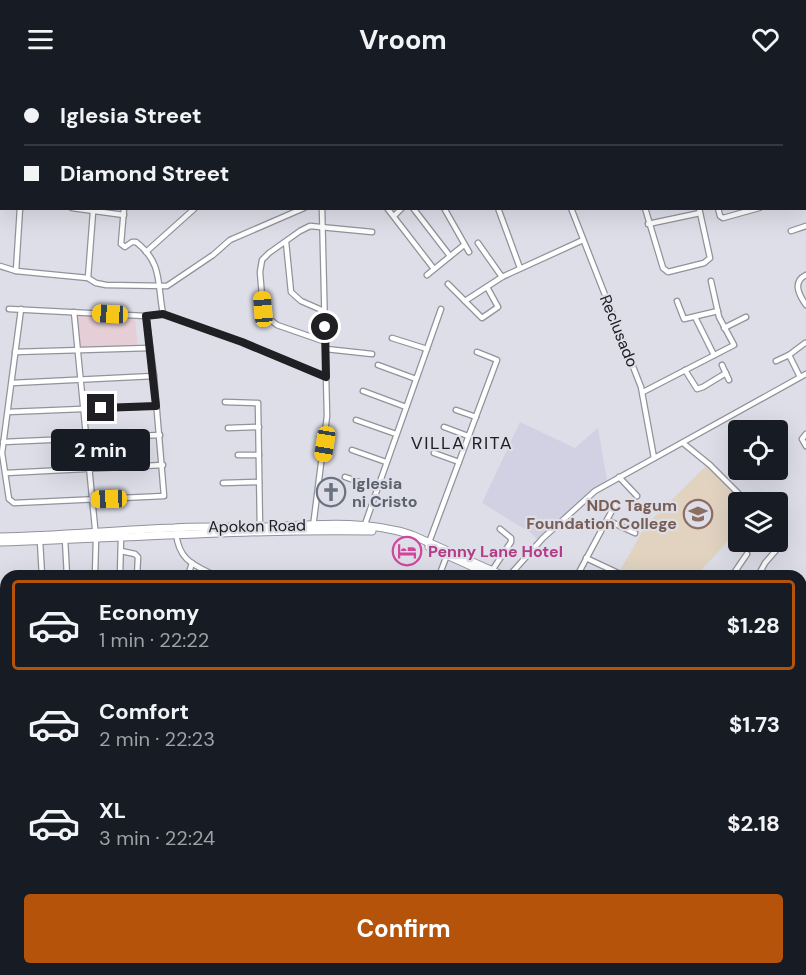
<!DOCTYPE html>
<meta charset="utf-8">
<style>
:root{--surface:#171b24;--page:#20242c;--text:#f1f3f6;--muted:#9ea1a6;--line:#363941;--accent:#b45309}
body{margin:0;font-family:"DM Sans",sans-serif;background:var(--page);color:var(--text);height:100vh;display:flex;flex-direction:column;font-size:22px;white-space:nowrap}
*{box-sizing:border-box;margin:0}
p{font-size:20px;color:var(--muted)}
.icon{flex:none;width:33px;height:33px;fill:none;stroke:currentColor;stroke-width:2;stroke-linecap:round;stroke-linejoin:round}
.map{position:relative;flex:1;overflow:hidden}
.sheet{position:absolute;left:0px;top:492px;width:807px;height:405px;display:flex;flex-direction:column;background:var(--surface);border-radius:18px 18px 0 0;box-shadow:0 6px 24px #0002}
.sheet>*{flex:none}
.hud{position:absolute;left:0px;top:0px;width:807px;height:132px;box-shadow:0 6px 24px #0002;display:grid;align-content:center;height:132px;padding:0 24px;background:var(--surface)}
.controls{position:absolute;left:728px;top:342px;display:grid;gap:12px}
.controls a{display:grid;place-items:center;width:60px;height:60px;border-radius:6px;background:var(--surface);box-shadow:0 6px 24px #0002;font-size:30px}
.end{position:absolute;width:27px;height:27px;margin:-14px;border:8px solid #202024;background:#fff;box-shadow:0 0 0 3px #fff}
.from{border-radius:50%}
.bubble{position:absolute;height:42px;border-radius:6px;background:var(--surface);box-shadow:0 6px 24px #0002;font-size:20px;font-weight:700;line-height:42px;text-align:center}
.car{position:absolute;width:18px;height:36px;margin:-18px -9px;border-radius:8px;box-shadow:0 0 4px 2px #0007;background:linear-gradient(#f5c518 24%,#345 0 40%,#f5c518 0 76%,#345 0 86%,#f5c518 0)}
.hud b{display:flex;align-items:center;gap:21px;height:57px;font-size:22px}
.hud b+b{border-top:2px solid var(--line)}
.hud i{width:15px;height:15px;background:var(--text)}
ul{padding:10px 0 0;list-style:none}
li{display:flex;align-items:center;gap:18px;height:90px;margin:0 12px 9px;padding:0 12px;border:3px solid transparent;border-radius:6px}
li div{flex:1}
li b{display:block;font-size:22px}
li em{font-style:normal;font-weight:700}
li.on{border-color:var(--accent)}
li>.icon{width:54px;height:54px;stroke-width:1.5}
.primary-button{display:flex;gap:12px;margin-top:auto;padding:12px 24px}
.primary-button a{flex:1;height:69px;border-radius:6px;background:var(--accent);color:#fff;font-size:24px;font-weight:700;line-height:69px;text-align:center}
header{display:flex;justify-content:space-between;align-items:center;height:78px;padding:0 24px;background:var(--surface);font-size:27px;font-weight:700}
.map>svg:first-child{display:block}
.commercial{fill:#e6ced7}
.education{fill:#e1d3c0}
.built{fill:#d1d1e3}
.forest{fill:url(#forest-crowns)}
.lines{fill:none;stroke-linecap:round;stroke-linejoin:round}
.minor-casing{stroke:#91929c;stroke-width:7}
.major-casing{stroke:#91929c;stroke-width:8}
.highway-casing{stroke:#91929c;stroke-width:9}
.minor{stroke:#fff;stroke-width:4.5}
.major{stroke:#fff;stroke-width:6}
.highway{stroke:#fff;stroke-width:7}
.route{stroke:#202024;stroke-width:8}
.labels{text-anchor:middle;dominant-baseline:central;stroke-width:4.5;stroke-linejoin:round;paint-order:stroke}
.street-label{font-size:16px;fill:#202024;stroke:#dedee9}
.worship-label{font-size:16px;font-weight:bold;fill:#5b616d;stroke:#dedee9;text-anchor:start}
.education-label{font-size:16px;font-weight:bold;fill:#785e54;stroke:#dedee9;text-anchor:end}
.hotel-label{font-size:16px;font-weight:bold;fill:#b23c85;stroke:#dedee9;text-anchor:start}
.neighbourhood-label{font-size:18px;letter-spacing:1.5px;fill:#202024;stroke:#dedee9}
</style>
<header><svg class="icon" aria-label="menu" viewBox="0 0 24 24"><path d="M4 6h16M4 12h16M4 18h16"/></svg>Vroom<svg class="icon" aria-label="heart" viewBox="0 0 24 24"><path d="M12 20l-8-8c-3-5 5-10 8-4 3-6 11-1 8 4z"/></svg></header>
<div class="map">
<svg width="806" height="897" viewBox="0 0 806 897">
<defs>
<pattern id="forest-crowns" width="20" height="18" patternUnits="userSpaceOnUse" patternTransform="scale(1.5)"><rect width="20" height="18" fill="#9cb68f"/><path d="M2 6a3 3 0 1 1 6 0M12 15a3 3 0 1 1 6 0" fill="none" stroke="#7f9475"/></pattern>
</defs>
<rect width="100%" height="100%" fill="#dedee9"/>
<!-- commercial -->
<polygon class="commercial" points="77,237 135,240 138,269 79,271"/>
<!-- education -->
<polygon class="education" points="706,388 750,424 738,424 738,452 696,498 617,498 646,447"/>
<!-- built -->
<polygon class="built" points="520,344 575,370 598,350 607,402 591,413 538,462 531,455 482,425"/>
<!-- forest -->
<polygon class="forest" points="0,524 6,524 6,674 0,676"/>
<g class="lines">
<!-- minor casing -->
<g class="minor-casing">
<g id="minor">
<polyline points="84,0 92,2"/>
<polyline points="277,0 278,2"/>
<polyline points="348,0 350,2"/>
<polyline points="370,0 371,2"/>
<polyline points="496,0 496,2"/>
<polyline points="521,0 521,2"/>
<polyline points="663,0 664,2"/>
<polyline points="740,0 741,2"/>
<polyline points="112,2 114,0"/>
<polyline points="193,2 194,0"/>
<polyline points="342,2 344,0"/>
<polyline points="395,2 396,0"/>
<polyline points="421,2 422,0"/>
<polyline points="443,2 444,0"/>
<polyline points="467,2 470,0"/>
<polyline points="771,2 773,0"/>
<polyline points="0,12 2,12"/>
<polyline points="0,82 2,82"/>
<polyline points="0,118 2,119"/>
<polyline points="72,130 124,137"/>
<path d="M124 130 121 166 125 169 132 164H136C163 185 157 205 163 236"/>
<polyline points="387,130 434,191"/>
<polyline points="413,130 450,178"/>
<polyline points="444,130 469,174"/>
<polyline points="498,130 520,190"/>
<polyline points="571,130 641,309 654,380"/>
<polyline points="645,130 663,190 668,194 704,185 710,180 699,130"/>
<polyline points="718,130 720,138 723,140 759,130"/>
<polyline points="394,138 402,130"/>
<polyline points="648,146 700,135"/>
<polyline points="791,153 806,148"/>
<polyline points="286,164 291,214 301,223 324,233"/>
<polyline points="478,165 502,199"/>
<polyline points="146,174 194,131"/>
<polyline points="0,188 16,193 88,200 96,205 106,207 167,208 213,177 230,162 304,130"/>
<polyline points="16,193 20,130"/>
<polyline points="427,197 464,167"/>
<path d="M806 197C792 204 799 217 806 227"/>
<polyline points="88,200 93,134"/>
<polyline points="448,206 482,240 498,229 487,209"/>
<polyline points="465,223 502,199 583,162"/>
<polyline points="677,223 684,241 718,233"/>
<polyline points="9,231 146,238 163,236 242,264 326,299"/>
<polyline points="21,231 2,375 9,421 14,425 164,418 154,298 146,238"/>
<polyline points="74,234 96,460 95,498"/>
<polyline points="695,239 714,277"/>
<polyline points="724,250 746,239"/>
<polyline points="392,260 427,271"/>
<polyline points="326,264 277,247 267,239 263,231 260,194 262,182 269,175 300,153 310,148 372,154"/>
<polyline points="326,271 372,276"/>
<polyline points="15,274 149,270"/>
<polyline points="789,277 800,299"/>
<polyline points="776,283 789,277 805,265"/>
<polyline points="378,287 416,301"/>
<polyline points="722,287 729,302"/>
<polyline points="685,292 697,311 703,309 726,295"/>
<polyline points="12,305 154,298"/>
<polyline points="363,313 406,329"/>
<polyline points="643,314 734,267 719,239 711,203"/>
<polyline points="225,324 258,325 260,452"/>
<polyline points="456,332 476,339"/>
<polyline points="8,334 156,328"/>
<polyline points="356,342 396,356"/>
<polyline points="444,349 468,358"/>
<polyline points="228,350 259,349"/>
<polyline points="806,356 802,361 806,368"/>
<polyline points="3,364 160,357"/>
<polyline points="683,365 710,387 747,424"/>
<polyline points="352,372 386,384"/>
<polyline points="434,375 459,384"/>
<polyline points="238,377 259,377"/>
<polyline points="6,395 163,387"/>
<polyline points="345,399 376,410"/>
<polyline points="619,399 637,418"/>
<polyline points="223,405 259,404"/>
<polyline points="607,442 635,455"/>
<polyline points="313,449 327,338 322,130"/>
<polyline points="364,449 441,231"/>
<path d="M176 455C179 483 194 487 216 498"/>
<polyline points="65,461 67,498"/>
<polyline points="40,463 42,498"/>
<polyline points="428,467 497,282 477,274"/>
<polyline points="121,473 135,476 138,479 137,498"/>
<polyline points="586,480 618,495"/>
<polyline points="491,494 511,464 511,460 500,451"/>
<polyline points="120,498 121,459"/>
<polyline points="188,498 192,485"/>
<polyline points="439,498 447,477"/>
<polyline points="509,498 543,460 595,413 806,296"/>
<polyline points="577,498 616,425"/>
<polyline points="732,498 747,476"/>
<polyline points="758,498 765,485 784,463 783,458 777,451"/>
<polyline points="801,795 806,791"/>
<polyline points="739,891 744,897"/>
</g>
</g>
<!-- major casing -->
<g class="major-casing">
<g id="major">
<polyline points="801,585 806,581"/>
<polyline points="801,696 806,696"/>
<polyline points="518,897 523,891"/>
</g>
</g>
<!-- highway casing -->
<g class="highway-casing">
<g id="highway">
<path d="M0 459C58 458 116 452 174 450 203 448 233 450 262 449 311 447 365 441 412 457L504 498"/>
<path d="M0 464C124 460 248 451 372 453"/>
<polyline points="429,469 493,498"/>
<polyline points="801,634 806,636"/>
</g>
</g>
<!-- minor -->
<use href="#minor" class="minor"/>
<!-- major -->
<use href="#major" class="major"/>
<!-- highway -->
<use href="#highway" class="highway"/>
</g>
<g class="lines">
<!-- route -->
<polyline class="route" points="101,330 156,328 146,238 163,236 242,264 326,299 325,249"/>
</g>
<!-- icons -->
<defs>
<g id="church-ring" transform="scale(1.5)"><circle r="9.5" fill="#dedee9" stroke="#6b7280" stroke-width="1.5"/><path d="M-1.2-6h2.4v3.5h3.3v2.4h-3.3V6h-2.4V-.1h-3.3v-2.4h3.3Z" fill="#6b7280"/></g>
<g id="university-ring" transform="scale(1.5)"><circle r="9.5" fill="#dedee9" stroke="#8d6e63" stroke-width="1.5"/><path d="M0-5L7-2L0 1L-7-2ZM-4 1L0 2.5L4 1V4Q0 6-4 4Z" fill="#8d6e63"/></g>
<g id="hotel-ring" transform="scale(1.5)"><circle r="9.5" fill="#dedee9" stroke="#d1479c" stroke-width="1.5"/><path d="M-6-4.5h1.5V1H6V5H4.5V3h-9V5H-6ZM-4 0a1.8 1.8 0 1 1 3.6 0ZM.5 0V-2.5h3Q6-2.5 6 0Z" fill="#d1479c"/></g>
</defs>
<g fill-rule="evenodd">
<use href="#church-ring" x="331" y="414"/>
<use href="#university-ring" x="698" y="436"/>
<use href="#hotel-ring" x="407" y="473"/>
</g>
<g class="labels">
<!-- street labels -->
<g class="street-label">
<text transform="translate(619 253) rotate(68)">Reclusado</text>
<text transform="translate(257 448) rotate(-1)">Apokon Road</text>
</g>
<!-- worship labels -->
<g class="worship-label">
<text x="352" y="405">Iglesia<tspan x="352" dy="18">ni Cristo</tspan></text>
</g>
<!-- education labels -->
<g class="education-label">
<text x="677" y="427">NDC Tagum<tspan x="677" dy="18">Foundation College</tspan></text>
</g>
<!-- hotel labels -->
<g class="hotel-label">
<text x="428" y="473">Penny Lane Hotel</text>
</g>
<!-- neighbourhood labels -->
<g class="neighbourhood-label">
<text x="462" y="365">VILLA RITA</text>
</g>
</g>
</svg>
<div class="controls">
<a><svg class="icon" aria-label="locate" viewBox="0 0 24 24"><circle cx="12" cy="12" r="6"/><path d="M12 2v4M12 18v4M2 12h4M18 12h4"/></svg></a>
<a><svg class="icon" aria-label="layers" viewBox="0 0 24 24"><path d="M12 4l9 5-9 5-9-5zM3 14l9 5 9-5"/></svg></a>
</div>
<i class="end from" style="left:325px;top:249px"></i>
<i class="end" style="left:101px;top:330px"></i>
<div class="bubble" style="left:51px;top:351px;width:99px">2 min</div>
<i class="car" style="left:263px;top:231px;rotate:355deg"></i>
<i class="car" style="left:110px;top:236px;rotate:273deg"></i>
<i class="car" style="left:325px;top:366px;rotate:189deg"></i>
<i class="car" style="left:109px;top:421px;rotate:268deg"></i>
<div class="hud">
<b><i class="from"></i>Iglesia Street</b>
<b><i></i>Diamond Street</b>
</div>
<section class="sheet">
<ul>
<li class="on"><svg class="icon" aria-label="car" viewBox="0 0 24 24"><path d="M5 17H2v-5l4-1 3-4h7l3 4 3 1v5h-3M9 17h6M6 11h13"/><circle cx="7" cy="17" r="2"/><circle cx="17" cy="17" r="2"/></svg><div><b>Economy</b><p>1 min · 22:22</p></div><em>$1.28</em></li>
<li><svg class="icon" aria-label="car" viewBox="0 0 24 24"><path d="M5 17H2v-5l4-1 3-4h7l3 4 3 1v5h-3M9 17h6M6 11h13"/><circle cx="7" cy="17" r="2"/><circle cx="17" cy="17" r="2"/></svg><div><b>Comfort</b><p>2 min · 22:23</p></div><em>$1.73</em></li>
<li><svg class="icon" aria-label="car" viewBox="0 0 24 24"><path d="M5 17H2v-5l4-1 3-4h7l3 4 3 1v5h-3M9 17h6M6 11h13"/><circle cx="7" cy="17" r="2"/><circle cx="17" cy="17" r="2"/></svg><div><b>XL</b><p>3 min · 22:24</p></div><em>$2.18</em></li>
</ul>
<div class="primary-button"><a>Confirm</a></div>
</section>
</div>
